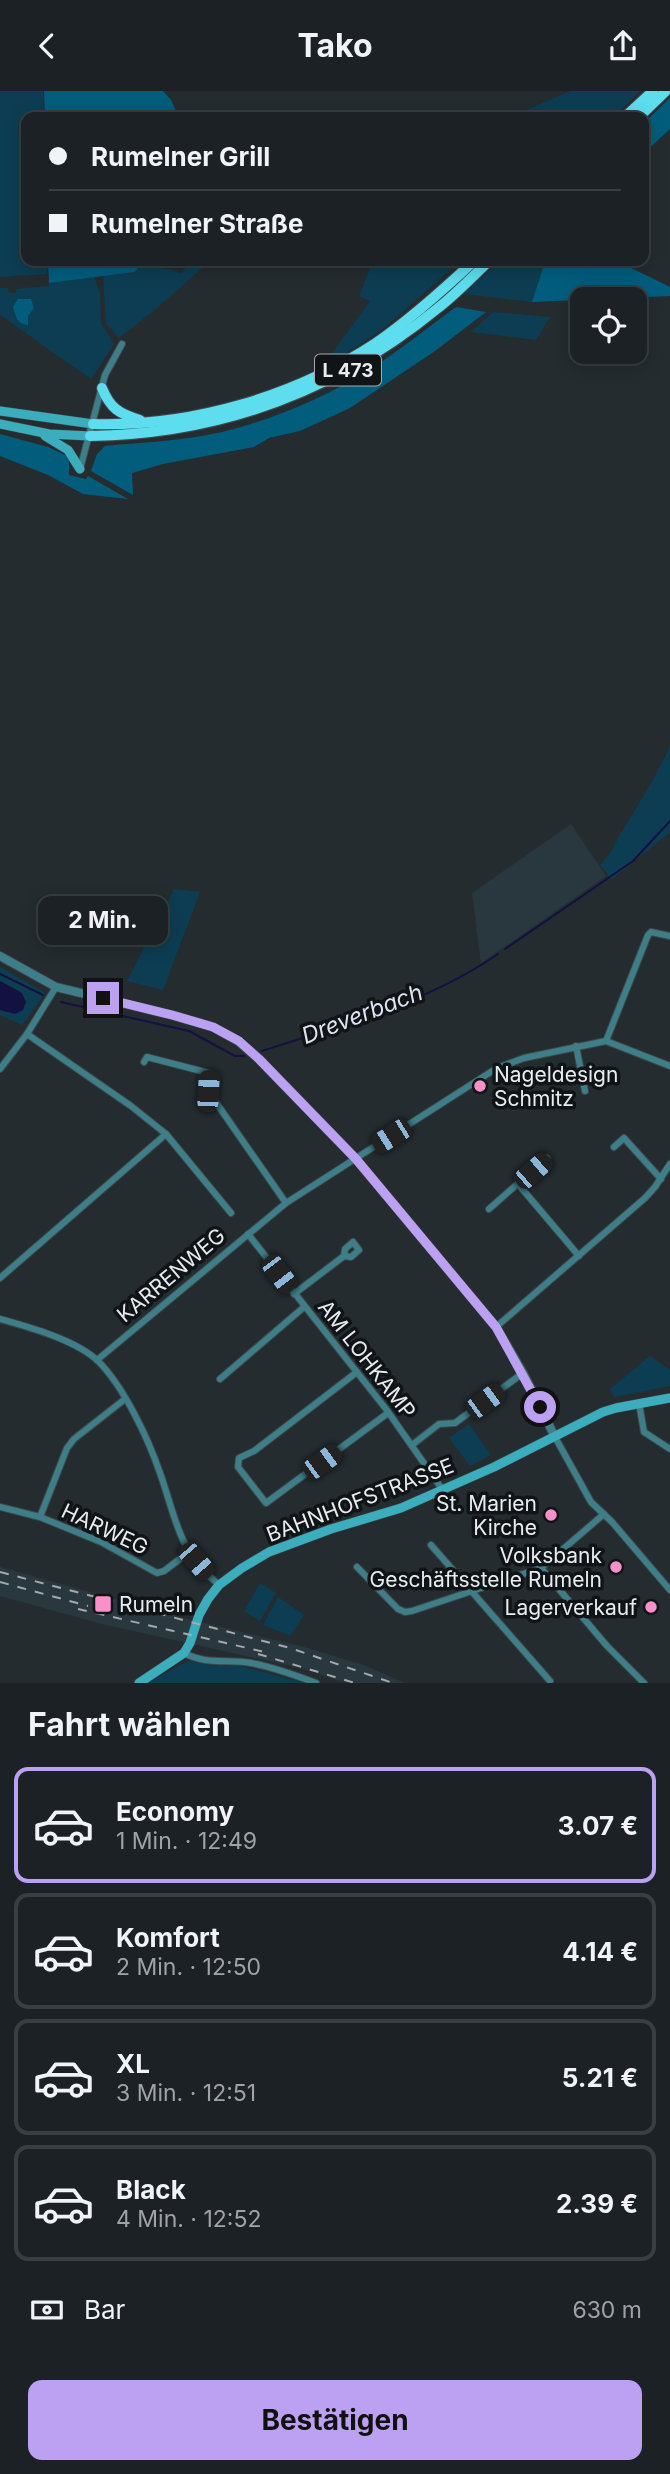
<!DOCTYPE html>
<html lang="de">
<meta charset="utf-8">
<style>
:root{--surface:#1b2124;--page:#24292c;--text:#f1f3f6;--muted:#a0a3a6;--line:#393e41;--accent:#bca0f2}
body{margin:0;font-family:Inter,sans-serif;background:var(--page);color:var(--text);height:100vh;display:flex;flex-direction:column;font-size:26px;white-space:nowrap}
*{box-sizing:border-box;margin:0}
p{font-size:23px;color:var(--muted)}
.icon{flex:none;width:38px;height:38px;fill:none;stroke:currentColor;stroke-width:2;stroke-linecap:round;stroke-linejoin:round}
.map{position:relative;height:1592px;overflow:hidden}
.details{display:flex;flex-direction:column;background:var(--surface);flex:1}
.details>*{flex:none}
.hud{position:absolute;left:21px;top:21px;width:628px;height:154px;border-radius:14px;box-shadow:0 4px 18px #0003,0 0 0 2px var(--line);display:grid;align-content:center;height:154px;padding:0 28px;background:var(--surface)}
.controls{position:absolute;left:570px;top:196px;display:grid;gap:14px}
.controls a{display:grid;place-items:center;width:77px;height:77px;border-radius:14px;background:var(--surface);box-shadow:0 4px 18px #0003,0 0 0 2px var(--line);font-size:35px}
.end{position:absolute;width:32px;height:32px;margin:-16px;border:9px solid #bca0f2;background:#111;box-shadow:0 0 0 4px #111}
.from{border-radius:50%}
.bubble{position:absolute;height:49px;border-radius:14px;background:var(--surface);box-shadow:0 4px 18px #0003,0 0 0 2px var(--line);font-size:23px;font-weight:700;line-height:49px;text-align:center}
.car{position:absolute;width:21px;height:42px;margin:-21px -10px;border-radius:9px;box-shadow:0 0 5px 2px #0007;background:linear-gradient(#222 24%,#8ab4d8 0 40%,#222 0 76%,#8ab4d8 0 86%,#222 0)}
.hud b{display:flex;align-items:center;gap:24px;height:66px;font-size:26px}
.hud b+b{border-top:2px solid var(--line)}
.hud i{width:18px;height:18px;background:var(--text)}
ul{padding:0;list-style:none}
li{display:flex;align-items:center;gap:21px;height:116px;margin:0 14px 10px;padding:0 14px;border:4px solid var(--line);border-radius:14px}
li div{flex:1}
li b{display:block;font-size:26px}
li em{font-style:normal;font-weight:700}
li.selected{border-color:var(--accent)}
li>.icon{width:63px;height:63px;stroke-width:1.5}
h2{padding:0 28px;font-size:32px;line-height:84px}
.pay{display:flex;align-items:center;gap:18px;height:77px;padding:0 28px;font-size:26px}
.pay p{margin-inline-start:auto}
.action{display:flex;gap:14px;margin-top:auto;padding:14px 28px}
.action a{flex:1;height:80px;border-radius:14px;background:var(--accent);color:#111;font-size:28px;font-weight:700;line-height:80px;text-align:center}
header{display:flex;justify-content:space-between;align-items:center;height:91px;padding:0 28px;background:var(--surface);font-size:32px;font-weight:700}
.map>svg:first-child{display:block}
.built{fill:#29373f}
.green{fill:#0d3d52}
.forest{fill:#025d7d}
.water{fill:#131142}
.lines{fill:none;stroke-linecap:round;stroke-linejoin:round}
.stream{stroke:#131142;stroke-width:2}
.minor-casing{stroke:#3f474b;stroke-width:8}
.tertiary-casing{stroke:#3f474b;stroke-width:10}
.secondary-casing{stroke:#3f474b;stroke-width:10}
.trunk-casing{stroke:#3f474b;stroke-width:12}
.minor{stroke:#3d7e88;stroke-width:6}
.tertiary{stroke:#3d7e88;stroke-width:8}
.secondary{stroke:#3badbd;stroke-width:9}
.trunk{stroke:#5eddee;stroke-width:10}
.rail{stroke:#a3a9ac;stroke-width:2;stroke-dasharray:9 9;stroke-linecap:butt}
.route{stroke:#bca0f2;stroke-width:9}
.poi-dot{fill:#f990ca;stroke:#101416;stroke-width:2.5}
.labels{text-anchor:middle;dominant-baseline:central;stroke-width:7;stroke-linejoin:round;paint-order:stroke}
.shield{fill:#101416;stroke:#a6abae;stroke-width:2}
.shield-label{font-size:19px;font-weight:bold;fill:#e7ecef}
.poi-label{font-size:21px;fill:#e7ecef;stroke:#101416;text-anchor:end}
.street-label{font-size:21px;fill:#e7ecef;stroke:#101416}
.water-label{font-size:23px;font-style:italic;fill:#e0e3f4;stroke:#101416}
</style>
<header><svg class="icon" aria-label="back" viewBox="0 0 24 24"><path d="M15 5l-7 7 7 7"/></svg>Tako<svg class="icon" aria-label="share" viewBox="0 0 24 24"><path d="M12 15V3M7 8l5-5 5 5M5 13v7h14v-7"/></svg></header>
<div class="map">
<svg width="670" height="1592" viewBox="0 0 670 1592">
<rect width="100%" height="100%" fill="#242c30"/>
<!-- built -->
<g class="built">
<polygon points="571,733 606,785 481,872 472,802"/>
<polygon points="0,1476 184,1527 304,1556 364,1574 405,1592 346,1592 300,1577 102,1533 0,1505"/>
</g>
<!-- green -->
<g class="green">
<polygon points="0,0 43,0 44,26 26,26 26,170 47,170 47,183 0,186"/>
<polygon points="571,0 640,0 614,26 510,26"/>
<polygon points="190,170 210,170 156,218 119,247 106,232 103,185 135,181 142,171 182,182"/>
<polygon points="373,170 460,170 384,237 333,271 330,265 370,210 359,205"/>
<polygon points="499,170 545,170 532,211 464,203"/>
<polygon points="94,186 100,202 101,232 114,253 91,288 0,224 0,197 8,197 9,202 16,202 16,198 48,195 49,192"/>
<polygon points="493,221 550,226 536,249 471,241"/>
<path d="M670 655V741L612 788 600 774C614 759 614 753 624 737 640 711 657 684 670 655Z"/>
<polygon points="174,798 200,801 163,899 127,890"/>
<polygon points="0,876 45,902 22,934 0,924 0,919 5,921 22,902 0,890"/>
<polygon points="650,1265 670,1279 670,1295 614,1306 610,1298"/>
<polygon points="469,1333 491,1364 470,1375 449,1347"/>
<polygon points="260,1492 276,1502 260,1530 244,1520"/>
<polygon points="278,1506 304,1524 290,1545 263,1534"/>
<polygon points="188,1570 210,1574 240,1575 305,1592 147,1592"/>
</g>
<!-- forest -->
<g class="forest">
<polygon points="44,0 163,0 171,9 177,22 175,26 45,26"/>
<polygon points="670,7 670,38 644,62 644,32"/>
<polygon points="48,170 142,170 142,171 135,181 49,192"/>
<polygon points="545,170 617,170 670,196 670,205 532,211"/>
<path d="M18 208H31L34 217 28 225V234C17 233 16 226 13 216Z"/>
<path d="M456 216 486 221 435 260 350 317 300 340 269 347 254 356 163 373 132 382 133 404 91 380 97 363 105 355C144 351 183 350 222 341 272 329 326 306 369 279 399 260 427 237 456 216Z"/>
<polygon points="0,343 48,356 67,365 69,369 69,384 86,388 88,385 128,408 83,403 48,384 0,365"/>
</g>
<!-- water -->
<polygon class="water" points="0,890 22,902 26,911 23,919 15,923 0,919"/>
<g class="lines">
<!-- stream -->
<g class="stream">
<polyline points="505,858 633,770 670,730"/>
<polyline points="0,883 43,904"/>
<polyline points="61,911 189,940 235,965 244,965"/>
<path d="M262 960C342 934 427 912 498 863"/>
</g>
<!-- minor casing -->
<g class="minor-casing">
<g id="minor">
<polyline points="80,378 105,284 122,253"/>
<polyline points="27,943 131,1015 166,1043 231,1122"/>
<polyline points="606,950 648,844 651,841 670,845"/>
<polyline points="576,955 585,1000"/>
<polyline points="144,971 147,966 209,982 208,1000 286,1112"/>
<polyline points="0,978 27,943 56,896"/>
<polyline points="614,1056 624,1047 661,1088"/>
<polyline points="518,1093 579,1165"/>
<polyline points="489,1118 547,1067"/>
<polyline points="248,1143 386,1318 442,1398"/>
<polyline points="0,1187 166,1043"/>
<polyline points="294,1203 344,1165 351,1166 359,1159 353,1151 345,1158 344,1165"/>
<path d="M0 1228C29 1236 76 1249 98 1270 124 1296 148 1347 160 1382 177 1430 177 1458 219 1494"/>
<polyline points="496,1236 645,1107 655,1096 670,1073"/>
<polyline points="97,1269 286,1112 497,977 524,967 606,950 670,975"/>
<polyline points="357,1281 254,1360 239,1367 238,1376 266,1412 388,1322"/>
<polyline points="220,1288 304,1216"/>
<polyline points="639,1312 644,1341 670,1358"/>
<polyline points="555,1346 591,1411 612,1431 670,1499"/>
<polyline points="412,1354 439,1333 455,1332 523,1282"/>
<polyline points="0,1416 40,1426 101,1451 157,1482 164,1480 189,1461"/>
<polyline points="40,1426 67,1357 74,1348 125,1308"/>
<polyline points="431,1454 550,1590"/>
<polyline points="357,1476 398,1518 405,1521 412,1520 541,1477 604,1423"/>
<polyline points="541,1477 607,1555 644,1592"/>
<path d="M184 1562C206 1574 228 1568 251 1572 273 1576 295 1584 316 1592"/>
</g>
</g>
<!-- tertiary casing -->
<g class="tertiary-casing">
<polyline id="tertiary" points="0,865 56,896 172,924 213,936 238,950 259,968 356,1068 496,1236 523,1282 555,1346"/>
</g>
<!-- secondary casing -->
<g class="secondary-casing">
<g id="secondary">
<polyline points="0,320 93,333"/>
<polyline points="0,333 49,343 90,345"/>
<polyline points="45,345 68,359 80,378"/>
<polyline points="139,1592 184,1562 190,1552 199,1524 208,1508 219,1494 242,1477 269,1461 331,1438 401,1417 494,1376 603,1321 616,1317 670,1307"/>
</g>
</g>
<!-- trunk casing -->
<g class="trunk-casing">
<g id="trunk">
<polyline points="625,26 653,0"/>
<polyline points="639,26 666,0"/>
<path d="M102 297C110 317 119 323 140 329"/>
<path d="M93 333C191 336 294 306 376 252 411 228 443 199 474 170"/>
<path d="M90 345C221 343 337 300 438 217 456 203 472 186 489 170"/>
</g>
</g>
<!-- minor -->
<use href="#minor" class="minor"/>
<!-- tertiary -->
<use href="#tertiary" class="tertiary"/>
<!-- secondary -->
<use href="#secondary" class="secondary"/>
<!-- trunk -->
<use href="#trunk" class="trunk"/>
<!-- rail -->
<g class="rail">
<polyline points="0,1481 290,1557 393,1592"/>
<polyline points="0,1491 88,1515"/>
<polyline points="78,1518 269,1562"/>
<polyline points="258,1563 355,1592"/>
</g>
</g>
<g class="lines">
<!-- route -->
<polyline class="route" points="103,907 172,924 213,936 239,950 259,968 356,1068 496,1236 540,1316"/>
</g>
<!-- markers -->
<g class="poi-dot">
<circle cx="480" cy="995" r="7"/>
<circle cx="551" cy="1424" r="7"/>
<circle cx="616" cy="1476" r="7"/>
<rect x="94" y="1504" width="18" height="18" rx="3.5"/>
<circle cx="651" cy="1516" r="7"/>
</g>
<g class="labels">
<!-- shield labels -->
<rect class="shield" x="315" y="263.5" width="66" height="31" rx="5"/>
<g class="shield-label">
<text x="348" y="279">L 473</text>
</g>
<!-- poi labels -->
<g class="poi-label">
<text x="494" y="983" text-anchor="start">Nageldesign<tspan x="494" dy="24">Schmitz</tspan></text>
<text x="537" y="1412">St. Marien<tspan x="537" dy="24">Kirche</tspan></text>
<text x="602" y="1464">Volksbank<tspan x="602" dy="24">Geschäftsstelle Rumeln</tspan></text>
<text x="119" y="1513" text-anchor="start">Rumeln</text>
<text x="637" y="1516">Lagerverkauf</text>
</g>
<!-- street labels -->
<g class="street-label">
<text transform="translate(171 1184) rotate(-40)">KARRENWEG</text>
<text transform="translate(367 1268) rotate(52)">AM LOHKAMP</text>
<text transform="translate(360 1409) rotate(-21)">BAHNHOFSTRASSE</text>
<text transform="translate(105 1438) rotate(25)">HARWEG</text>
</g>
<!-- water labels -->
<g class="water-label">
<text transform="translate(362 923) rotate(-21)">Dreverbach</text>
</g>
</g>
</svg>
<div class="controls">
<a><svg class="icon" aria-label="locate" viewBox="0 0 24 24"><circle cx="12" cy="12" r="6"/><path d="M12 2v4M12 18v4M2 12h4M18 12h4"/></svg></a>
</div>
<i class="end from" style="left:540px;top:1316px"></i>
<i class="end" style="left:103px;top:907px"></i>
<div class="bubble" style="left:38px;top:805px;width:130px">2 Min.</div>
<i class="car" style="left:208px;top:1000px;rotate:3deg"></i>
<i class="car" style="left:391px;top:1045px;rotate:238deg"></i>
<i class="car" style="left:533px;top:1080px;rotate:49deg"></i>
<i class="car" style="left:279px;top:1183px;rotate:143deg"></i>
<i class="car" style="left:485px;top:1310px;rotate:54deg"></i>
<i class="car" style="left:322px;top:1371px;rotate:54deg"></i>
<i class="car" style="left:196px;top:1470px;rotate:139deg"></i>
<div class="hud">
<b><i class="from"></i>Rumelner Grill</b>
<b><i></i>Rumelner Straße</b>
</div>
</div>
<section class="details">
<h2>Fahrt wählen</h2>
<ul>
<li class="selected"><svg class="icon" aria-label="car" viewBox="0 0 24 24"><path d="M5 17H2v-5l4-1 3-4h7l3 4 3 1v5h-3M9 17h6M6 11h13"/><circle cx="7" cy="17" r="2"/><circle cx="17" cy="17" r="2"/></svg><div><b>Economy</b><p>1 Min. · 12:49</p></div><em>3.07 €</em></li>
<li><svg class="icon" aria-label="car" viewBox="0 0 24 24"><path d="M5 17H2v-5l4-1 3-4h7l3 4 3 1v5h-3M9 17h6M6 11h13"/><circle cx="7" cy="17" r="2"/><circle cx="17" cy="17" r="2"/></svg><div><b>Komfort</b><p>2 Min. · 12:50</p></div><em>4.14 €</em></li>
<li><svg class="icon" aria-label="car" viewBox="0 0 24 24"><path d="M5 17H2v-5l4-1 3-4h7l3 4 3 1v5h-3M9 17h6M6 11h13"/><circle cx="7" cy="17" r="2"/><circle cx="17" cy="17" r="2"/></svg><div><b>XL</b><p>3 Min. · 12:51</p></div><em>5.21 €</em></li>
<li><svg class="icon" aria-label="car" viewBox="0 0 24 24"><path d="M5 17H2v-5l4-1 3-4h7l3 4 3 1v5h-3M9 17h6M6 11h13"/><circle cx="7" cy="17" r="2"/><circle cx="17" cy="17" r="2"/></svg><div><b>Black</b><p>4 Min. · 12:52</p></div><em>2.39 €</em></li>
</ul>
<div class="pay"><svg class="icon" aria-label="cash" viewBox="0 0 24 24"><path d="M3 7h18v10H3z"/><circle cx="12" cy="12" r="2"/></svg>Bar<p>630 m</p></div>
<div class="action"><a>Bestätigen</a></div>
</section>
